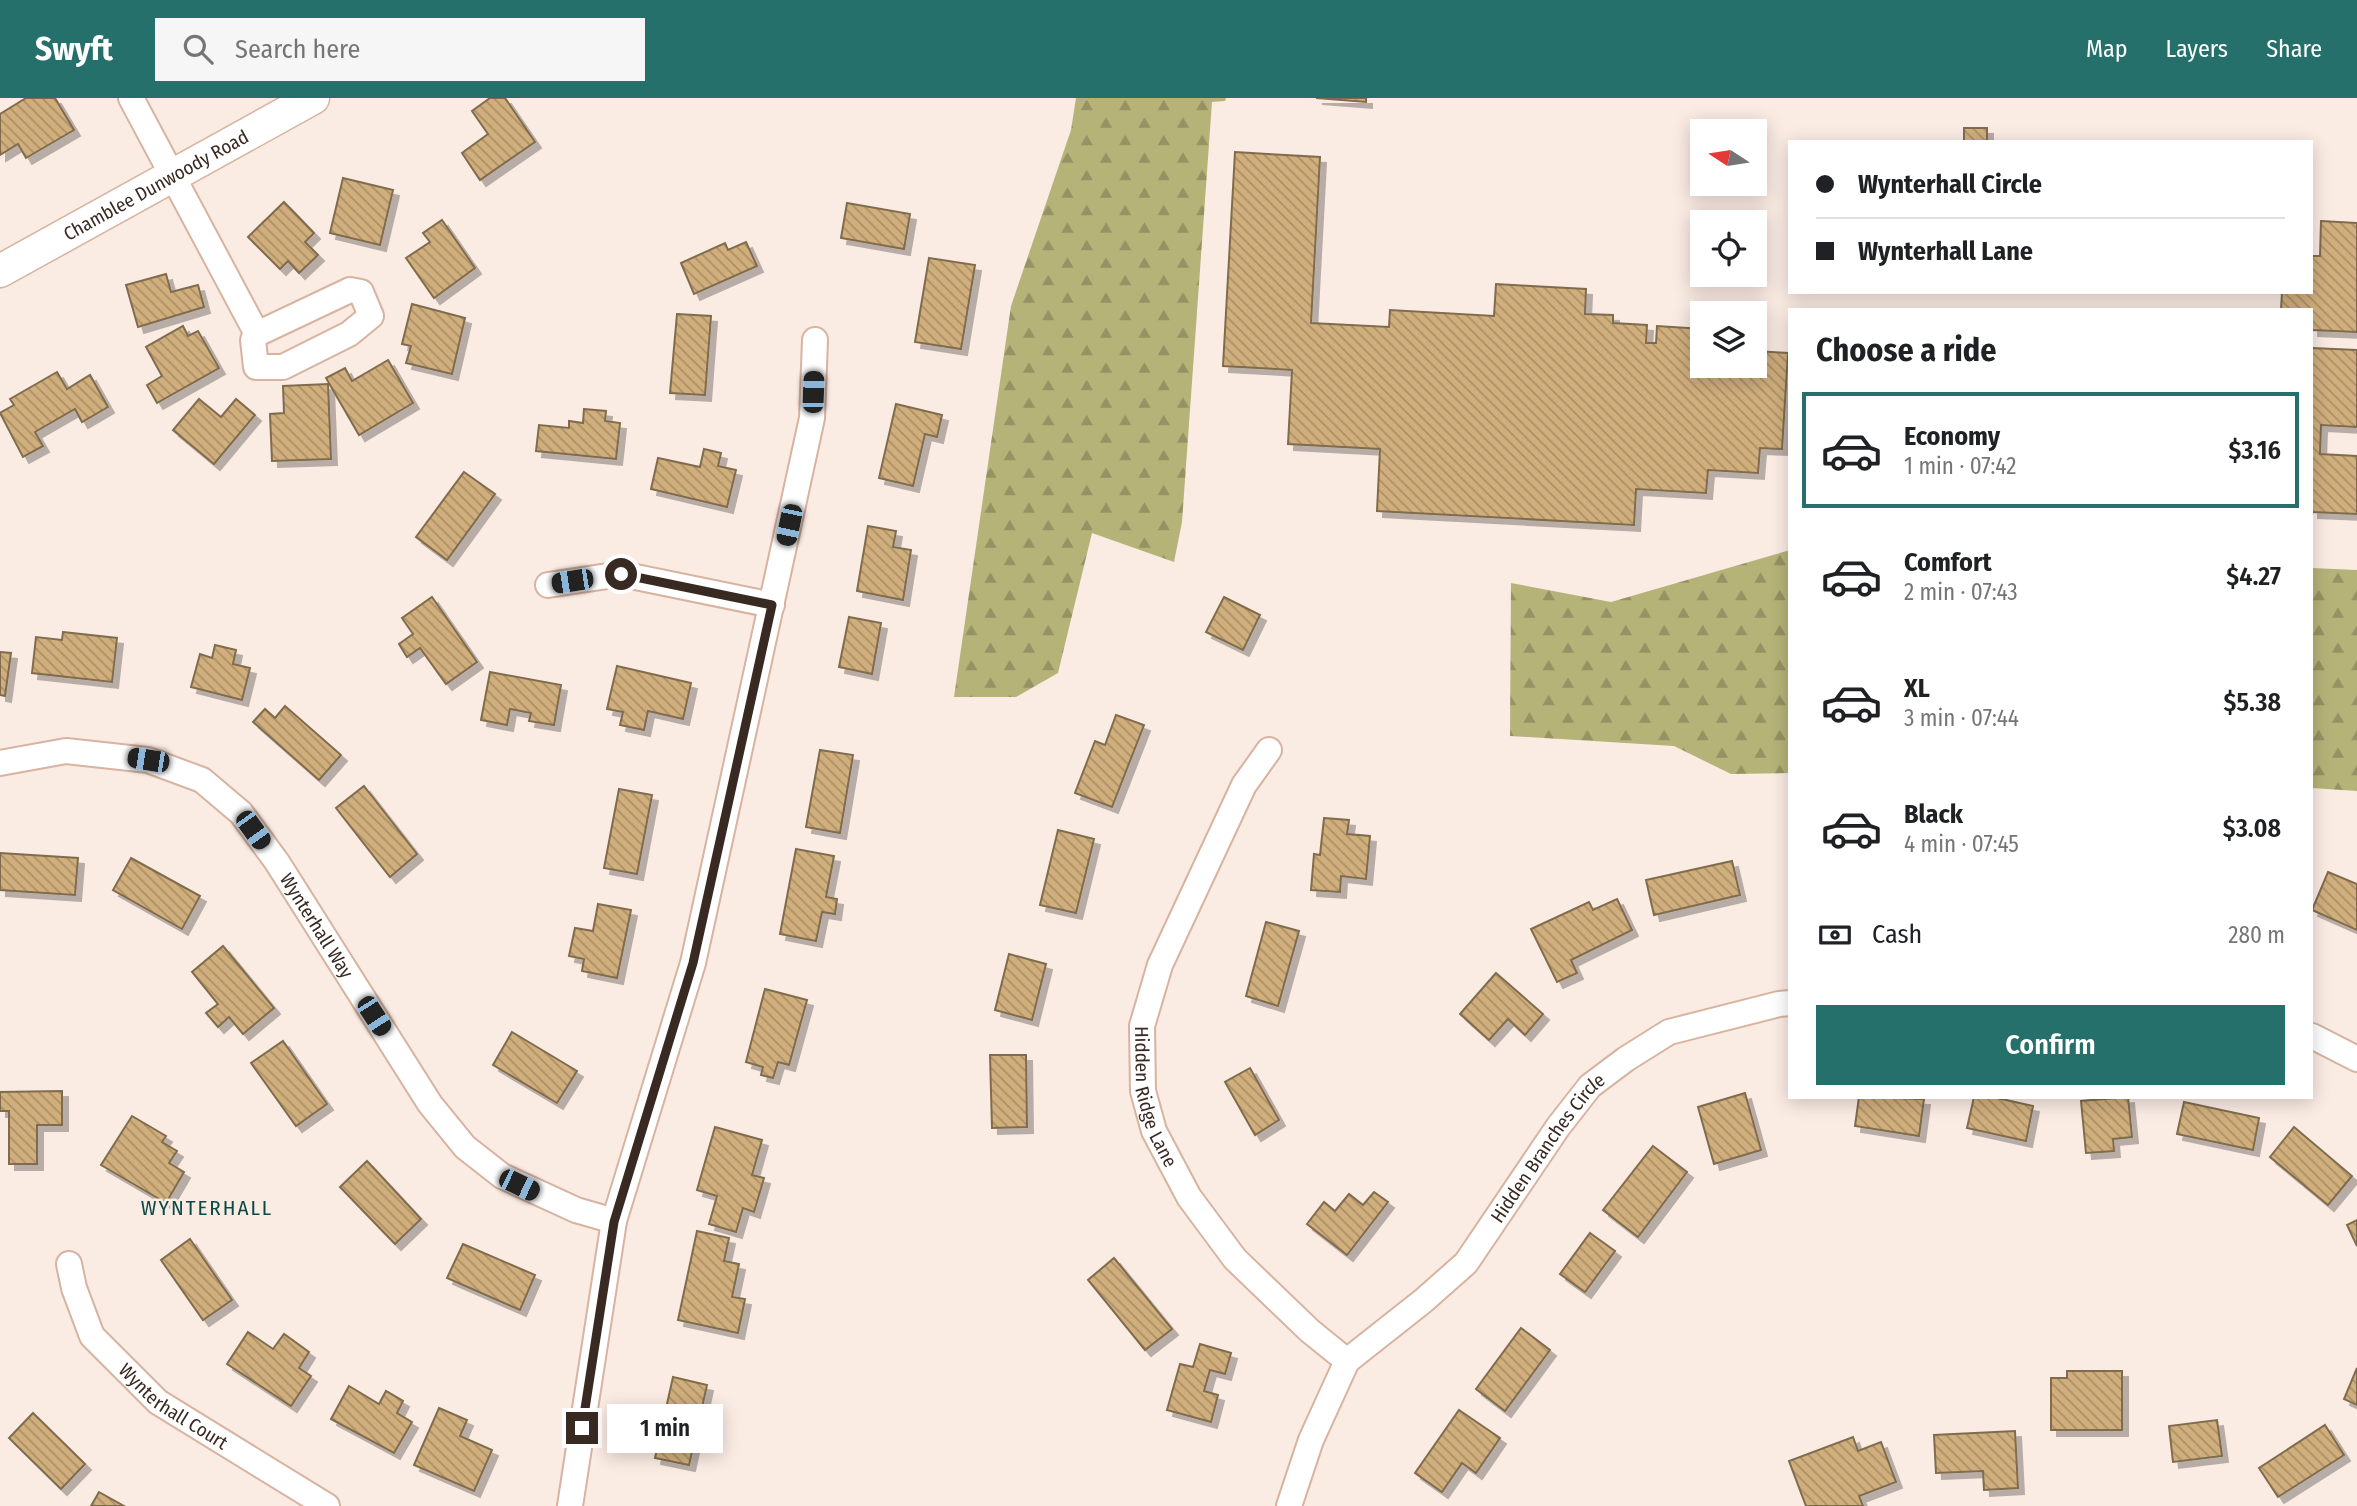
<!DOCTYPE html>
<meta charset="utf-8">
<style>
:root{--surface:#fff;--page:#f6f6f6;--text:#202124;--muted:#757577;--line:#e0e0e0;--accent:#26706c}
body{margin:0;font-family:"Fira Sans Condensed",sans-serif;background:var(--page);color:var(--text);height:100vh;display:flex;flex-direction:column;font-size:26px;white-space:nowrap}
*{box-sizing:border-box;margin:0}
p{font-size:23px;color:var(--muted)}
.icon{flex:none;width:38px;height:38px;fill:none;stroke:currentColor;stroke-width:2;stroke-linecap:round;stroke-linejoin:round}
.map{position:relative;flex:1;overflow:hidden}
.panel{position:absolute;left:1788px;top:210px;width:525px;height:791px;display:flex;flex-direction:column;background:var(--surface);border-radius:0px;box-shadow:0 4px 18px #0003}
.panel>*{flex:none}
.guide{position:absolute;left:1788px;top:42px;width:525px;height:154px;border-radius:0px;box-shadow:0 4px 18px #0003;display:grid;align-content:center;height:154px;padding:0 28px;background:var(--surface)}
.needle{width:46px;rotate:282deg}
.tools{position:absolute;left:1690px;top:21px;display:grid;gap:14px}
.tools a{display:grid;place-items:center;width:77px;height:77px;border-radius:0px;background:var(--surface);box-shadow:0 4px 18px #0003;font-size:35px}
.end{position:absolute;width:32px;height:32px;margin:-16px;border:9px solid #382a23;background:#fff;box-shadow:0 0 0 4px #fff}
.from{border-radius:50%}
.bubble{position:absolute;height:49px;border-radius:0px;background:var(--surface);box-shadow:0 4px 18px #0003;font-size:23px;font-weight:600;line-height:49px;text-align:center}
.car{position:absolute;width:21px;height:42px;margin:-21px -10px;border-radius:9px;box-shadow:0 0 5px 2px #0007;background:linear-gradient(#222 24%,#8ab4d8 0 40%,#222 0 76%,#8ab4d8 0 86%,#222 0)}
.guide b{display:flex;align-items:center;gap:24px;height:66px;font-size:26px}
.guide b+b{border-top:2px solid var(--line)}
.guide i{width:18px;height:18px;background:var(--text)}
ul{padding:0;list-style:none}
li{display:flex;align-items:center;gap:21px;height:116px;margin:0 14px 10px;padding:0 14px;border:4px solid transparent;border-radius:0px}
li div{flex:1}
li b{display:block;font-size:26px}
li em{font-style:normal;font-weight:600}
li.selected{border-color:var(--accent)}
li>.icon{width:63px;height:63px;stroke-width:1.5}
h2{padding:0 28px;font-size:32px;line-height:84px}
.pay{display:flex;align-items:center;gap:18px;height:77px;padding:0 28px;font-size:26px}
.pay p{margin-inline-start:auto}
.primary-button{display:flex;gap:14px;margin-top:auto;padding:14px 28px}
.primary-button a{flex:1;height:80px;border-radius:0px;background:var(--accent);color:#fff;font-size:28px;font-weight:600;line-height:80px;text-align:center}
header{display:flex;align-items:center;gap:42px;box-sizing:border-box;height:98px;padding:0 35px;background:var(--accent);color:#fff}
header strong{font-size:33px}
nav{display:flex;gap:38px;margin-inline-start:auto;font-size:24px}
.search{width:490px;height:63px;background:var(--page);display:flex;align-items:center;gap:18px;box-sizing:border-box;padding:0 24px;border-radius:0px;color:var(--muted);font-size:26px}
.map>svg:first-child{display:block}
.forest{fill:url(#forest-firs)}
.building{fill:url(#building-back-hatch);stroke:#806c4e;stroke-width:2;filter:url(#shadow)}
.lines{fill:none;stroke-linecap:round;stroke-linejoin:round}
.minor-casing{stroke:#d7b3a0;stroke-width:28}
.tertiary-casing{stroke:#d7b3a0;stroke-width:35}
.minor{stroke:#fff;stroke-width:24}
.tertiary{stroke:#fff;stroke-width:32}
.route{stroke:#382a23;stroke-width:9}
.labels{text-anchor:middle;dominant-baseline:central;stroke-width:5;stroke-linejoin:round;paint-order:stroke}
.street-label{font-size:19px;fill:#382a23;stroke:#faebe3}
.neighbourhood-label{font-size:21px;letter-spacing:2px;fill:#094946;stroke:#faebe3}
</style>
<header>
<strong>Swyft</strong>
<div class="search"><svg class="icon" aria-label="search" viewBox="0 0 24 24"><circle cx="10" cy="10" r="6"/><path d="M15 15l6 6"/></svg>Search here</div>
<nav><a>Map</a><a>Layers</a><a>Share</a></nav>
</header>
<div class="map">
<svg width="2357" height="1408" viewBox="0 0 2357 1408">
<defs>
<pattern id="forest-firs" width="22" height="20" patternUnits="userSpaceOnUse" patternTransform="scale(1.75)"><rect width="22" height="20" fill="#b6b379"/><path d="M5 1l3.5 6h-7zM16 11l3.5 6h-7z" fill="#959263"/></pattern>
<pattern id="building-back-hatch" width="6" height="6" patternUnits="userSpaceOnUse" patternTransform="scale(1.75)"><rect width="6" height="6" fill="#d1af7d"/><path d="M-1 5l2 2M0 0l6 6M5-1l2 2" fill="none" stroke="#ab8f66"/></pattern>
<filter id="shadow"><feDropShadow dx="6" dy="6" stdDeviation="0" flood-color="#0004"/></filter>
</defs>
<rect width="100%" height="100%" fill="#faebe3"/>
<!-- forest -->
<g class="forest">
<polygon points="1076,0 1226,0 1225,3 1212,4 1182,424 1174,464 1092,435 1058,575 1016,599 954,599 1011,208 1071,32"/>
<polygon points="1790,452 1790,675 1731,676 1674,648 1510,638 1511,485 1611,504"/>
<polygon points="2312,470 2357,472 2357,693 2312,690"/>
</g>
<!-- building -->
<g class="building">
<polygon points="26,0 55,0 74,32 26,60 18,46 0,57 0,16"/>
<polygon points="490,0 505,0 535,44 480,82 462,55 488,36 472,13"/>
<polygon points="1316,0 1366,0 1366,4"/>
<rect x="1964" y="30" width="23" height="14"/>
<polygon points="1235,54 1320,59 1311,225 1389,229 1390,212 1494,218 1496,186 1586,191 1585,216 1613,217 1613,225 1647,227 1646,245 1656,245 1657,228 1703,231 1703,268 1755,268 1755,253 1788,255 1782,351 1760,350 1758,375 1708,372 1706,395 1636,391 1634,427 1377,413 1380,351 1288,346 1292,272 1223,268"/>
<polygon points="343,80 393,92 380,147 330,135"/>
<polygon points="284,104 314,135 305,144 318,157 299,175 288,163 280,171 248,139"/>
<polygon points="847,105 910,116 904,151 841,140"/>
<polygon points="442,122 475,170 434,200 406,160 430,144 423,135"/>
<polygon points="2321,123 2357,125 2357,234 2312,232 2312,212 2281,212 2282,194 2312,194 2312,158 2320,158"/>
<polygon points="746,144 757,168 694,196 681,165 725,145 728,152"/>
<polygon points="929,160 975,167 961,251 915,244"/>
<polygon points="166,176 171,194 198,187 204,209 138,229 126,187"/>
<polygon points="412,206 465,220 452,276 406,265 411,248 402,246"/>
<polygon points="677,216 711,218 705,297 670,295"/>
<polygon points="183,228 188,238 198,233 219,270 157,305 147,287 162,278 146,249"/>
<polygon points="2312,250 2357,252 2357,329 2321,327 2320,356 2357,358 2357,416 2312,414"/>
<polygon points="388,262 413,305 359,337 326,280 345,270 352,283"/>
<polygon points="57,274 67,291 90,277 108,309 82,324 75,311 35,334 43,348 23,359 0,315 14,307 10,301"/>
<polygon points="328,286 331,361 272,363 270,316 284,315 283,288"/>
<polygon points="199,301 221,319 236,301 255,317 214,366 173,332"/>
<polygon points="896,306 942,317 937,339 925,336 913,388 879,380"/>
<polygon points="584,311 606,313 605,323 620,325 616,361 536,353 539,327 569,330 569,323 583,325"/>
<polygon points="704,351 721,355 718,368 736,372 727,409 651,391 658,360 700,369"/>
<polygon points="464,374 495,396 447,462 416,439"/>
<polygon points="868,428 896,433 893,449 911,452 903,502 857,493"/>
<polygon points="432,499 477,564 446,586 420,550 407,559 399,546 413,536 402,520"/>
<polygon points="1224,499 1260,517 1243,552 1206,534"/>
<polygon points="849,519 881,525 872,576 839,569"/>
<polygon points="63,534 117,540 112,584 32,575 36,539 62,542"/>
<polygon points="215,547 236,552 233,566 250,570 242,602 191,589 200,556 212,560"/>
<polygon points="0,554 11,555 5,598 0,597"/>
<polygon points="617,568 691,585 683,621 648,613 644,632 620,627 623,614 607,611"/>
<polygon points="490,574 561,587 554,627 529,623 531,615 510,611 507,627 481,622"/>
<polygon points="285,608 341,657 319,682 253,624 265,611 275,620"/>
<polygon points="1116,617 1144,627 1112,709 1075,695 1095,643 1105,647"/>
<polygon points="820,652 853,657 840,735 806,729"/>
<polygon points="364,688 417,756 390,779 336,710"/>
<polygon points="619,691 652,697 637,776 604,770"/>
<polygon points="1324,720 1349,722 1347,736 1370,738 1366,781 1341,778 1340,794 1311,792 1314,756 1320,757"/>
<polygon points="1058,732 1094,741 1076,815 1040,807"/>
<polygon points="796,751 834,758 826,799 837,801 835,816 822,814 816,843 780,836"/>
<polygon points="0,755 78,760 75,797 0,792"/>
<polygon points="131,760 200,798 182,831 113,792"/>
<polygon points="1732,763 1740,797 1654,817 1646,782"/>
<polygon points="2328,774 2357,786 2357,832 2312,812"/>
<polygon points="1617,801 1632,832 1571,862 1577,875 1557,884 1531,831 1589,804 1593,812"/>
<polygon points="598,806 631,812 617,880 582,873 584,861 569,858 575,830 593,833"/>
<polygon points="1266,824 1299,833 1278,908 1246,898"/>
<polygon points="223,848 274,910 243,936 229,919 218,929 206,915 218,906 192,874"/>
<polygon points="1009,856 1046,866 1032,922 995,912"/>
<polygon points="1496,875 1543,916 1525,937 1508,921 1489,942 1460,916"/>
<polygon points="765,891 807,902 789,967 778,964 773,980 761,977 763,969 746,964"/>
<polygon points="512,934 577,973 557,1005 493,967"/>
<polygon points="283,943 327,1006 296,1028 251,965"/>
<polygon points="990,957 1026,957 1027,1029 992,1030"/>
<polygon points="1250,970 1279,1022 1255,1037 1225,984"/>
<polygon points="62,993 62,1027 37,1027 37,1066 9,1066 9,1013 0,1013 0,994"/>
<polygon points="1745,995 1761,1052 1714,1066 1698,1009"/>
<polygon points="1859,999 1924,1001 1919,1038 1855,1028"/>
<polygon points="1974,999 1993,999 2033,1008 2026,1043 1967,1030"/>
<polygon points="2128,999 2132,1039 2113,1041 2114,1053 2086,1055 2081,1003"/>
<polygon points="2184,1004 2259,1020 2253,1052 2177,1036"/>
<polygon points="132,1018 166,1038 162,1044 177,1053 169,1065 184,1074 166,1105 101,1067"/>
<polygon points="715,1029 762,1042 752,1077 764,1080 754,1114 743,1110 736,1134 709,1126 717,1098 697,1092"/>
<polygon points="2294,1029 2352,1078 2328,1107 2270,1059"/>
<polygon points="1653,1048 1687,1074 1638,1139 1603,1112"/>
<polygon points="367,1063 421,1121 395,1146 340,1089"/>
<polygon points="1374,1094 1388,1104 1347,1157 1307,1126 1324,1104 1335,1113 1349,1096 1363,1107"/>
<polygon points="2357,1122 2357,1148 2347,1127"/>
<polygon points="697,1133 729,1140 724,1163 739,1166 732,1199 745,1201 738,1235 678,1222"/>
<polygon points="1590,1135 1615,1153 1585,1194 1560,1176"/>
<polygon points="190,1141 232,1202 203,1222 161,1162"/>
<polygon points="463,1146 535,1177 520,1212 447,1180"/>
<polygon points="1114,1160 1172,1231 1145,1252 1088,1182"/>
<polygon points="1521,1230 1550,1252 1505,1313 1476,1291"/>
<polygon points="248,1234 273,1251 284,1236 309,1254 299,1270 311,1278 291,1308 227,1266"/>
<polygon points="1200,1246 1231,1255 1225,1276 1210,1272 1204,1293 1218,1297 1211,1324 1167,1312 1180,1266 1193,1269"/>
<polygon points="2357,1270 2357,1307 2344,1301"/>
<polygon points="2067,1273 2122,1273 2122,1332 2051,1332 2051,1280 2067,1280"/>
<polygon points="673,1279 707,1287 689,1367 655,1360"/>
<polygon points="349,1288 379,1306 386,1293 403,1303 397,1315 412,1324 394,1355 331,1321"/>
<polygon points="439,1310 467,1322 460,1338 492,1352 474,1393 414,1367"/>
<polygon points="1459,1312 1500,1340 1476,1375 1462,1365 1442,1394 1415,1375"/>
<polygon points="33,1315 85,1366 61,1391 9,1340"/>
<polygon points="2217,1322 2222,1358 2173,1364 2169,1328"/>
<polygon points="2325,1327 2344,1357 2278,1399 2259,1370"/>
<polygon points="2015,1333 2018,1390 1984,1392 1983,1373 1936,1375 1934,1337"/>
<polygon points="1853,1339 1858,1353 1881,1344 1896,1384 1859,1398 1863,1408 1806,1408 1789,1363"/>
<polygon points="99,1394 124,1408 91,1408"/>
</g>
<g class="lines">
<!-- minor casing -->
<g class="minor-casing">
<g id="minor">
<polyline points="131,0 257,236"/>
<polygon points="350,192 361,194 371,218 349,236 283,269 256,269 253,242 257,236"/>
<polyline points="548,487 621,476 772,507"/>
<path id="s1" d="M1269 652 1244 687 1160 867 1142 928 1143 993 1154 1033 1189 1099 1235 1161 1310 1233 1347 1263"/>
<path id="s2" d="M0 665 66 653 148 662 202 682 241 715 277 764 430 1006 465 1049 502 1078 576 1112 614 1123"/>
<polyline points="2312,938 2357,961"/>
<path id="s3" d="M69 1166 74 1190 92 1238 158 1304 327 1408"/>
<polyline points="570,1408 614,1123 693,865 812,320 815,242"/>
<path id="s4" d="M1289 1408 1311 1342 1347 1263 1423 1203 1466 1165 1558 1029 1590 988 1626 961 1669 934 1779 906 1790 905"/>
</g>
</g>
<!-- tertiary casing -->
<g class="tertiary-casing">
<g id="tertiary">
<path id="s5" d="M0 173 313 0"/>
</g>
</g>
<!-- minor -->
<use href="#minor" class="minor"/>
<!-- tertiary -->
<use href="#tertiary" class="tertiary"/>
</g>
<g class="lines">
<!-- route -->
<polyline class="route" points="582,1330 614,1124 693,865 772,507 621,476"/>
</g>
<g class="labels">
<!-- street labels -->
<g class="street-label">
<text stroke="none"><textPath href="#s5" startOffset="178">Chamblee Dunwoody Road</textPath></text>
<text stroke="none"><textPath href="#s2" startOffset="394">Wynterhall Way</textPath></text>
<text stroke="none"><textPath href="#s1" startOffset="378">Hidden Ridge Lane</textPath></text>
<text stroke="none"><textPath href="#s4" startOffset="452">Hidden Branches Circle</textPath></text>
<text stroke="none"><textPath href="#s3" startOffset="184">Wynterhall Court</textPath></text>
</g>
<!-- neighbourhood labels -->
<g class="neighbourhood-label">
<text x="207" y="1110">WYNTERHALL</text>
</g>
</g>
</svg>
<div class="tools">
<a><svg class="needle" viewBox="-14 -14 28 28"><path d="M0-13l5 13h-10z" fill="#e53935"/><path d="M0 13l5-13h-10z" fill="#757577"/></svg></a>
<a><svg class="icon" aria-label="locate" viewBox="0 0 24 24"><circle cx="12" cy="12" r="6"/><path d="M12 2v4M12 18v4M2 12h4M18 12h4"/></svg></a>
<a><svg class="icon" aria-label="layers" viewBox="0 0 24 24"><path d="M12 4l9 5-9 5-9-5zM3 14l9 5 9-5"/></svg></a>
</div>
<i class="end from" style="left:621px;top:476px"></i>
<i class="end" style="left:582px;top:1330px"></i>
<div class="bubble" style="left:607px;top:1306px;width:116px">1 min</div>
<i class="car" style="left:813px;top:294px;rotate:2deg"></i>
<i class="car" style="left:789px;top:427px;rotate:192deg"></i>
<i class="car" style="left:572px;top:483px;rotate:261deg"></i>
<i class="car" style="left:148px;top:662px;rotate:279deg"></i>
<i class="car" style="left:253px;top:732px;rotate:144deg"></i>
<i class="car" style="left:374px;top:918px;rotate:147deg"></i>
<i class="car" style="left:519px;top:1087px;rotate:116deg"></i>
<div class="guide">
<b><i class="from"></i>Wynterhall Circle</b>
<b><i></i>Wynterhall Lane</b>
</div>
<section class="panel">
<h2>Choose a ride</h2>
<ul>
<li class="selected"><svg class="icon" aria-label="car" viewBox="0 0 24 24"><path d="M5 17H2v-5l4-1 3-4h7l3 4 3 1v5h-3M9 17h6M6 11h13"/><circle cx="7" cy="17" r="2"/><circle cx="17" cy="17" r="2"/></svg><div><b>Economy</b><p>1 min · 07:42</p></div><em>$3.16</em></li>
<li><svg class="icon" aria-label="car" viewBox="0 0 24 24"><path d="M5 17H2v-5l4-1 3-4h7l3 4 3 1v5h-3M9 17h6M6 11h13"/><circle cx="7" cy="17" r="2"/><circle cx="17" cy="17" r="2"/></svg><div><b>Comfort</b><p>2 min · 07:43</p></div><em>$4.27</em></li>
<li><svg class="icon" aria-label="car" viewBox="0 0 24 24"><path d="M5 17H2v-5l4-1 3-4h7l3 4 3 1v5h-3M9 17h6M6 11h13"/><circle cx="7" cy="17" r="2"/><circle cx="17" cy="17" r="2"/></svg><div><b>XL</b><p>3 min · 07:44</p></div><em>$5.38</em></li>
<li><svg class="icon" aria-label="car" viewBox="0 0 24 24"><path d="M5 17H2v-5l4-1 3-4h7l3 4 3 1v5h-3M9 17h6M6 11h13"/><circle cx="7" cy="17" r="2"/><circle cx="17" cy="17" r="2"/></svg><div><b>Black</b><p>4 min · 07:45</p></div><em>$3.08</em></li>
</ul>
<div class="pay"><svg class="icon" aria-label="cash" viewBox="0 0 24 24"><path d="M3 7h18v10H3z"/><circle cx="12" cy="12" r="2"/></svg>Cash<p>280 m</p></div>
<div class="primary-button"><a>Confirm</a></div>
</section>
</div>
